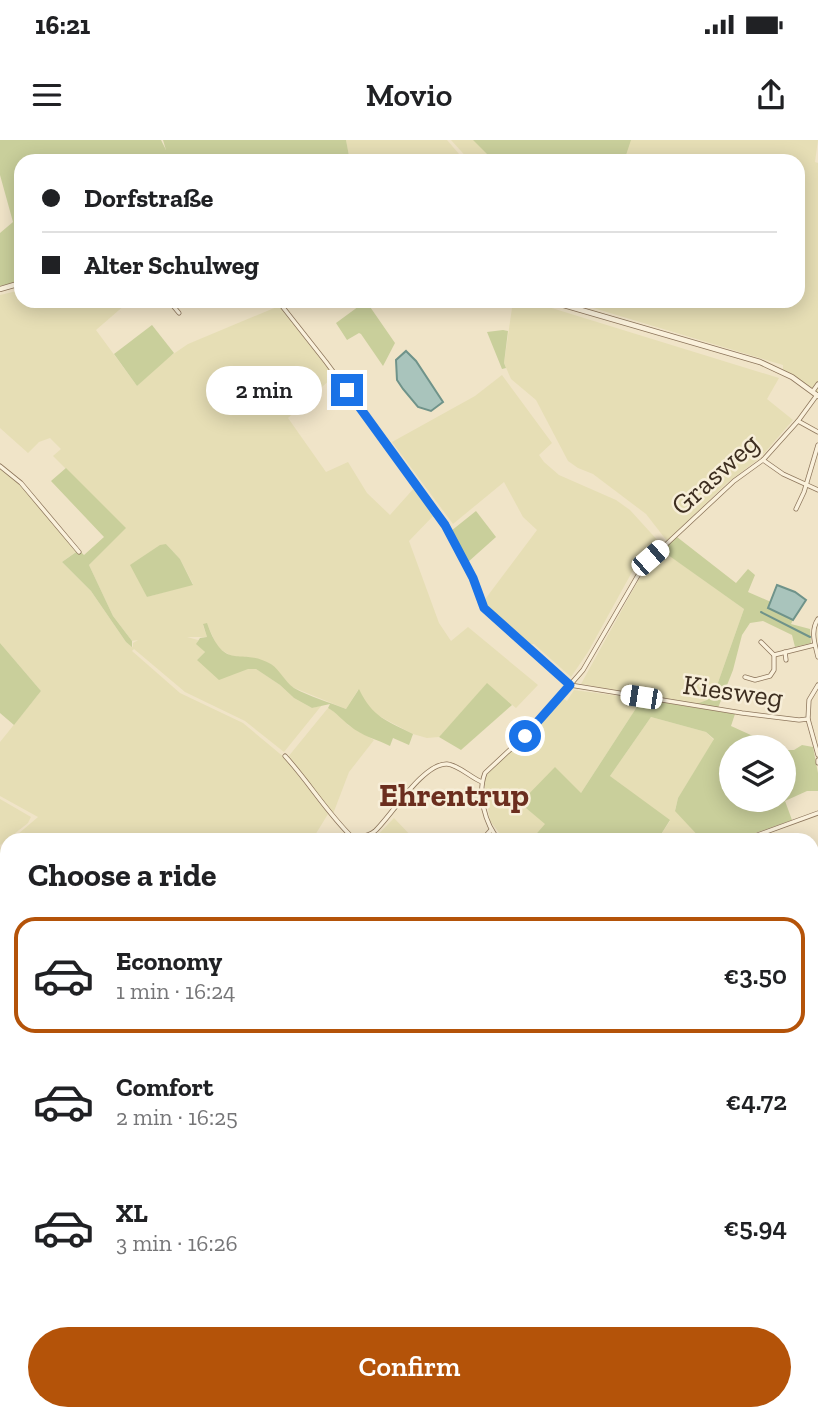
<!DOCTYPE html>
<meta charset="utf-8">
<style>
:root{--surface:#fff;--page:#f2f2f2;--text:#202124;--muted:#757577;--line:#e0e0e0;--accent:#b45309}
body{margin:0;font-family:"Zilla Slab",serif;background:var(--page);color:var(--text);height:100vh;display:flex;flex-direction:column;font-size:26px;white-space:nowrap}
*{box-sizing:border-box;margin:0}
p{font-size:23px;color:var(--muted)}
.icon{flex:none;width:38px;height:38px;fill:none;stroke:currentColor;stroke-width:2;stroke-linecap:round;stroke-linejoin:round}
.map{position:relative;flex:1;overflow:hidden}
.details{position:absolute;left:0px;top:693px;width:819px;height:588px;display:flex;flex-direction:column;background:var(--surface);border-radius:21px 21px 0 0;box-shadow:0 4px 18px #0003}
.details>*{flex:none}
.hud{position:absolute;left:14px;top:14px;width:791px;height:154px;border-radius:21px;box-shadow:0 4px 18px #0003;display:grid;align-content:center;height:154px;padding:0 28px;background:var(--surface)}
.fabs{position:absolute;left:719px;top:595px;display:grid;gap:14px}
.fabs a{display:grid;place-items:center;width:77px;height:77px;border-radius:50%;background:var(--surface);box-shadow:0 4px 18px #0003;font-size:35px}
.end{position:absolute;width:32px;height:32px;margin:-16px;border:9px solid #1a73e8;background:#fff;box-shadow:0 0 0 4px #fff}
.from{border-radius:50%}
.bubble{position:absolute;height:49px;border-radius:24px;background:var(--surface);box-shadow:0 4px 18px #0003;font-size:23px;font-weight:600;line-height:49px;text-align:center}
.car{position:absolute;width:21px;height:42px;margin:-21px -10px;border-radius:9px;box-shadow:0 0 5px 2px #0007;background:linear-gradient(#fff 24%,#345 0 40%,#fff 0 76%,#345 0 86%,#fff 0)}
.hud b{display:flex;align-items:center;gap:24px;height:66px;font-size:26px}
.hud b+b{border-top:2px solid var(--line)}
.hud i{width:18px;height:18px;background:var(--text)}
ul{padding:0;list-style:none}
li{display:flex;align-items:center;gap:21px;height:116px;margin:0 14px 10px;padding:0 14px;border:4px solid transparent;border-radius:21px}
li div{flex:1}
li b{display:block;font-size:26px}
li em{font-style:normal;font-weight:600}
li.active{border-color:var(--accent)}
li>.icon{width:63px;height:63px;stroke-width:1.5}
h2{padding:0 28px;font-size:32px;line-height:84px}
.primary-button{display:flex;gap:14px;margin-top:auto;padding:14px 28px}
.primary-button a{flex:1;height:80px;border-radius:42px;background:var(--accent);color:#fff;font-size:28px;font-weight:600;line-height:80px;text-align:center}
.status{display:flex;justify-content:space-between;align-items:center;height:49px;padding:0 35px;background:var(--surface);direction:ltr}
.status svg{height:19px;fill:currentColor}
header{display:flex;justify-content:space-between;align-items:center;height:91px;padding:0 28px;background:var(--surface);font-size:32px;font-weight:600}
.map>svg:first-child{display:block}
.farmland{fill:#e6deb5;fill-rule:evenodd}
.green{fill:#c9cf9b}
.water{fill:#a9c4bc;stroke:#6f938a;stroke-width:2}
.lines{fill:none;stroke-linecap:round;stroke-linejoin:round}
.stream{stroke:#6f938a;stroke-width:2}
.river{stroke:#a9c4bc;stroke-width:7}
.minor-casing{stroke:#8d765c;stroke-width:5}
.tertiary-casing{stroke:#8d765c;stroke-width:6}
.secondary-casing{stroke:#6f573f;stroke-width:7}
.minor{stroke:#faf1dc;stroke-width:3.5}
.tertiary{stroke:#faf1dc;stroke-width:4.5}
.secondary{stroke:#faf1dc;stroke-width:5}
.rail{stroke:#3d2e20;stroke-width:2;stroke-dasharray:12 12;stroke-linecap:butt}
.route{stroke:#1a73e8;stroke-width:9}
.labels{text-anchor:middle;dominant-baseline:central;stroke-width:5;stroke-linejoin:round;paint-order:stroke}
.street-label{font-size:28px;fill:#3d2e20;stroke:#f7eed8}
.quarter-label{font-size:32px;font-weight:bold;fill:#6b2e1e;stroke:#f7eed8}
</style>
<div class="status"><b>16:21</b><svg viewBox="0 0 49 12"><path d="M0 12V9h3v3zM5 12V6h3v6zM10 12V3h3v9zM15 12V0h3v12zM26 1h20v11H26zM47 4h2v5h-2z"/></svg></div>
<header><svg class="icon" aria-label="menu" viewBox="0 0 24 24"><path d="M4 6h16M4 12h16M4 18h16"/></svg>Movio<svg class="icon" aria-label="share" viewBox="0 0 24 24"><path d="M12 15V3M7 8l5-5 5 5M5 13v7h14v-7"/></svg></header>
<div class="map">
<svg width="818" height="1281" viewBox="0 0 818 1281">
<rect width="100%" height="100%" fill="#f0e4c8"/>
<!-- farmland -->
<g class="farmland">
<polygon points="346,0 447,0 465,21 350,21"/>
<polygon points="451,0 554,0 534,21 470,21"/>
<polygon points="579,0 818,0 815,22 818,23 818,253 783,230 783,225 570,161 798,161 798,21 559,21"/>
<path d="M21 150V161H125L126 164 96 190 137 246 166 219 188 204 279 166 334 236 288 278 326 332 348 322 367 353 390 375 415 347 435 374 409 401 439 483 451 501 468 487 538 545 516 568 487 544 439 597 427 598 413 594 377 575 368 567 358 550 346 569 292 547 271 524 255 519 235 518 218 508 207 484 203 485 207 497H187L198 500 197 504 205 512 197 520 256 529 280 545 294 558 312 568 322 565 284 612 245 581 185 552 134 509 132 511 180 553 243 583 285 618 328 674 312 700H11L38 677 0 656V602L41 551 0 503V328L23 348 77 411 62 422 91 451 126 502 133 507V503L138 500 132 501 113 476 89 425 125 388 53 316 61 309 50 298 39 302 28 313 0 288V155ZM166 404 180 419 193 444 147 457Z"/>
<polygon points="513,161 529,161 779,238 767,259 793,280 760,318 727,343 667,401 646,374 593,334 578,328 568,321 536,260 511,239 504,223"/>
<polygon points="502,235 552,303 539,315 544,322 559,335 616,360 630,370 660,403 632,432 588,512 571,537 534,504 529,504 483,462 537,390 523,377 504,342 453,384 392,302 475,256"/>
<polygon points="663,411 744,469 714,554 707,560 696,564 581,544 639,439"/>
<polygon points="574,550 642,559 581,653 520,663 546,684 531,700 505,700 490,681 484,642 486,635 532,591 562,558 567,561"/>
<polygon points="328,568 341,576 348,585 374,600 349,632 333,674 288,617"/>
<polygon points="651,577 706,592 714,600 678,658 675,670 702,700 664,700 660,696 670,681 610,636"/>
<polygon points="0,659 31,677 28,683 0,705"/>
<polygon points="394,678 412,697 417,700 373,700"/>
<polygon points="7,703 7,943 0,942 0,709"/>
<polygon points="0,946 7,947 7,1056 0,1052"/>
<polygon points="0,1066 7,1070 7,1128 0,1125"/>
<polygon points="818,1089 818,1281 705,1281 701,1274 812,1274 812,1091"/>
<polygon points="6,1189 7,1189 7,1251 0,1249 0,1202 7,1202"/>
<polygon points="515,1274 588,1274 581,1281 510,1281"/>
</g>
<!-- green -->
<g class="green">
<polygon points="0,0 161,0 166,10 163,0 346,0 350,21 21,21 21,110 14,112 17,142 0,146 0,93 13,82 0,35"/>
<polygon points="473,0 631,0 624,21 494,21"/>
<polygon points="366,161 395,203 383,226 361,194 359,193 347,200 336,183"/>
<polygon points="152,185 174,213 137,246 114,214"/>
<polygon points="503,190 508,191 504,223 506,228 502,229 487,192"/>
<polygon points="66,328 126,388 89,425 113,476 132,501 132,507 126,502 91,451 62,422 79,410 84,415 104,397 51,341"/>
<polygon points="476,371 496,397 468,422 451,391"/>
<polygon points="677,397 736,443 748,429 755,435 748,452 771,462 768,468 793,480 791,484 810,489 811,503 795,507 792,495 763,481 750,483 742,495 733,530 718,568 696,564 707,560 714,554 744,469 661,410"/>
<polygon points="166,404 180,419 193,445 147,457 130,425 160,405"/>
<path d="M207 483C225 534 240 506 271 524 280 530 285 542 294 548 310 557 329 562 346 569L359 549C373 578 386 580 413 594L409 605 393 598 390 606C376 599 362 596 350 586 342 580 337 573 328 568L330 564 312 568 294 558 280 545 256 529H248L219 540 197 520 205 512 196 504 200 498 207 497 203 484Z"/>
<polygon points="0,503 41,551 14,585 0,573"/>
<polygon points="487,543 512,565 461,610 439,597"/>
<polygon points="642,559 735,574 731,586 777,607 732,607 732,660 784,660 784,610 794,610 802,605 813,607 818,633 818,651 807,651 785,661 792,680 736,700 702,700 675,671 678,658 714,599 706,592 651,577 610,636 670,680 660,696 664,700 531,700 545,684 520,663 555,627 581,653"/>
<polygon points="812,828 818,832 818,1047 812,1047"/>
<polygon points="0,1153 7,1157 7,1202 0,1202"/>
<polygon points="183,1274 282,1274 179,1281 185,1277"/>
<polygon points="588,1274 701,1274 705,1281 581,1281"/>
</g>
<!-- water -->
<g class="water">
<polygon points="406,211 416,221 443,262 431,271 418,267 403,249 397,240 396,220"/>
<polygon points="777,445 795,452 806,460 793,480 768,468"/>
<path d="M282 1274H338L342 1281H203C226 1269 256 1281 282 1274Z"/>
<polygon points="451,1274 499,1274 494,1281 442,1281"/>
</g>
<g class="lines">
<!-- stream -->
<g class="stream">
<polyline points="761,472 810,497"/>
<polyline points="0,1146 7,1143"/>
<polyline points="685,1274 690,1281"/>
<polyline points="508,1281 513,1274"/>
<polyline points="584,1281 592,1274"/>
</g>
<!-- river -->
<g class="river">
<polyline points="812,890 818,886"/>
<polyline points="184,1281 196,1274"/>
</g>
<!-- minor casing -->
<g class="minor-casing">
<g id="minor">
<polyline points="169,161 179,173"/>
<polyline points="278,161 326,222 436,371 473,438 484,468 570,545"/>
<polyline points="813,251 818,244"/>
<polyline points="798,281 818,292"/>
<polyline points="763,320 783,334 818,350"/>
<polyline points="0,326 21,343 79,412"/>
<polyline points="796,369 804,352 818,305"/>
<path d="M818 479C810 491 815 504 818 517"/>
<polyline points="761,502 774,515 814,505"/>
<polyline points="785,512 786,520"/>
<polyline points="745,537 755,540 770,536 774,530 774,516"/>
<polyline points="570,545 742,573 799,580 808,579"/>
<polyline points="818,545 809,560 808,579 818,615"/>
<path d="M285 616C309 642 327 673 353 698"/>
<polyline points="818,620 818,623"/>
<path d="M350 700C358 696 367 698 375 691 392 675 423 623 447 624 459 625 471 638 482 642"/>
<polyline points="482,700 491,690"/>
<path d="M499 700C485 684 477 654 485 633L531 590 583 530 644 425 734 341 763 320 798 281 817 255"/>
<polyline points="744,700 818,673"/>
<polyline points="812,1088 818,1086"/>
<polyline points="0,1255 7,1258"/>
<polyline points="55,1274 76,1281"/>
<polyline points="361,1274 365,1281"/>
</g>
</g>
<!-- tertiary casing -->
<g class="tertiary-casing">
<g id="tertiary">
<polyline points="0,149 21,143"/>
<polyline points="550,161 760,222 792,237 818,256"/>
<polyline points="0,1057 7,1061"/>
</g>
</g>
<!-- secondary casing -->
<g class="secondary-casing">
<g id="secondary">
<polyline points="812,790 818,780"/>
<polyline points="96,1281 112,1274"/>
</g>
</g>
<!-- minor -->
<use href="#minor" class="minor"/>
<!-- tertiary -->
<use href="#tertiary" class="tertiary"/>
<!-- secondary -->
<use href="#secondary" class="secondary"/>
<!-- rail -->
<g class="rail">
<polyline points="812,1050 818,1050"/>
<polyline points="416,1281 425,1274"/>
</g>
</g>
<g class="lines">
<!-- route -->
<polyline class="route" points="347,250 445,385 473,438 484,468 570,545 525,596"/>
</g>
<g class="labels">
<!-- street labels -->
<g class="street-label">
<text transform="translate(715 334) rotate(-42)">Grasweg</text>
<text transform="translate(733 551) rotate(8)">Kiesweg</text>
</g>
<!-- quarter labels -->
<g class="quarter-label">
<text x="454" y="655">Ehrentrup</text>
</g>
</g>
</svg>
<div class="fabs">
<a><svg class="icon" aria-label="layers" viewBox="0 0 24 24"><path d="M12 4l9 5-9 5-9-5zM3 14l9 5 9-5"/></svg></a>
</div>
<i class="end from" style="left:525px;top:596px"></i>
<i class="end" style="left:347px;top:250px"></i>
<div class="bubble" style="left:206px;top:226px;width:116px">2 min</div>
<i class="car" style="left:650px;top:418px;rotate:49deg"></i>
<i class="car" style="left:641px;top:557px;rotate:279deg"></i>
<div class="hud">
<b><i class="from"></i>Dorfstraße</b>
<b><i></i>Alter Schulweg</b>
</div>
<section class="details">
<h2>Choose a ride</h2>
<ul>
<li class="active"><svg class="icon" aria-label="car" viewBox="0 0 24 24"><path d="M5 17H2v-5l4-1 3-4h7l3 4 3 1v5h-3M9 17h6M6 11h13"/><circle cx="7" cy="17" r="2"/><circle cx="17" cy="17" r="2"/></svg><div><b>Economy</b><p>1 min · 16:24</p></div><em>€3.50</em></li>
<li><svg class="icon" aria-label="car" viewBox="0 0 24 24"><path d="M5 17H2v-5l4-1 3-4h7l3 4 3 1v5h-3M9 17h6M6 11h13"/><circle cx="7" cy="17" r="2"/><circle cx="17" cy="17" r="2"/></svg><div><b>Comfort</b><p>2 min · 16:25</p></div><em>€4.72</em></li>
<li><svg class="icon" aria-label="car" viewBox="0 0 24 24"><path d="M5 17H2v-5l4-1 3-4h7l3 4 3 1v5h-3M9 17h6M6 11h13"/><circle cx="7" cy="17" r="2"/><circle cx="17" cy="17" r="2"/></svg><div><b>XL</b><p>3 min · 16:26</p></div><em>€5.94</em></li>
</ul>
<div class="primary-button"><a>Confirm</a></div>
</section>
</div>
